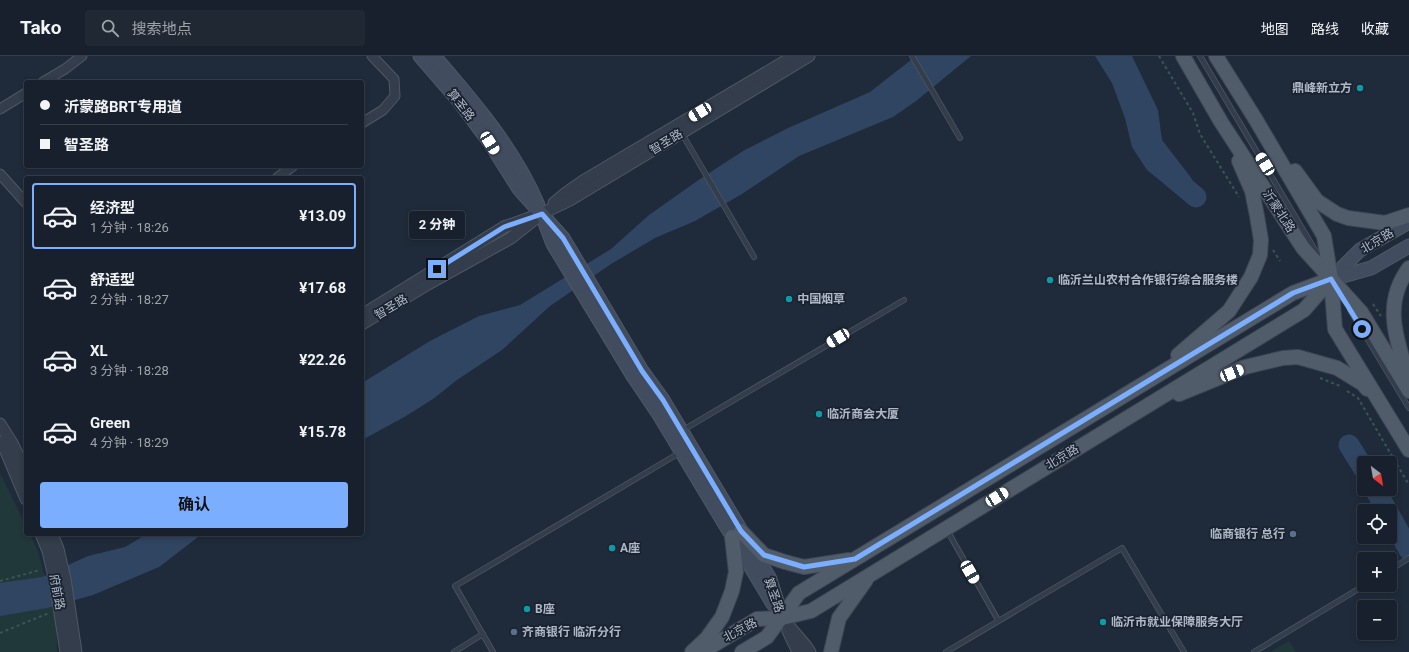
<!DOCTYPE html>
<html lang="zh">
<meta charset="utf-8">
<style>
:root{--surface:#17202c;--page:#202834;--text:#f1f3f6;--muted:#9ea3a9;--line:#363e48;--accent:#7baeff}
body{margin:0;font-family:Roboto,"Noto Sans SC",sans-serif;background:var(--page);color:var(--text);height:100vh;display:flex;flex-direction:column;font-size:15px;white-space:nowrap}
*{box-sizing:border-box;margin:0}
p{font-size:13px;color:var(--muted)}
.icon{flex:none;width:22px;height:22px;fill:none;stroke:currentColor;stroke-width:2;stroke-linecap:round;stroke-linejoin:round}
.map{position:relative;flex:1;overflow:hidden}
.side{position:absolute;left:24px;top:120px;width:340px;height:360px;display:flex;flex-direction:column;background:var(--surface);border-radius:4px;box-shadow:0 2px 6px #0003,0 0 0 1px var(--line)}
.side>*{flex:none}
.banner{position:absolute;left:24px;top:24px;width:340px;height:88px;border-radius:4px;box-shadow:0 2px 6px #0003,0 0 0 1px var(--line);display:grid;align-content:center;height:88px;padding:0 16px;background:var(--surface)}
.needle{width:26px;rotate:149deg}
.controls{position:absolute;left:1357px;top:400px;display:grid;gap:8px}
.controls a{display:grid;place-items:center;width:40px;height:40px;border-radius:4px;background:var(--surface);box-shadow:0 2px 6px #0003,0 0 0 1px var(--line);font-size:20px}
.end{position:absolute;width:18px;height:18px;margin:-9px;border:5px solid #7baeff;background:#111;box-shadow:0 0 0 2px #111}
.from{border-radius:50%}
.bubble{position:absolute;height:28px;border-radius:4px;background:var(--surface);box-shadow:0 2px 6px #0003,0 0 0 1px var(--line);font-size:13px;font-weight:700;line-height:28px;text-align:center}
.car{position:absolute;width:12px;height:24px;margin:-12px -6px;border-radius:5px;box-shadow:0 0 3px 1px #0007;background:linear-gradient(#fff 24%,#345 0 40%,#fff 0 76%,#345 0 86%,#fff 0)}
.banner b{display:flex;align-items:center;gap:14px;height:38px;font-size:15px}
.banner b+b{border-top:1px solid var(--line)}
.banner i{width:10px;height:10px;background:var(--text)}
ul{padding:7px 0 0;list-style:none}
li{display:flex;align-items:center;gap:12px;height:66px;margin:0 8px 6px;padding:0 8px;border:2px solid transparent;border-radius:4px}
li div{flex:1}
li b{display:block;font-size:15px}
li em{font-style:normal;font-weight:700}
li.on{border-color:var(--accent)}
li>.icon{width:36px;height:36px;stroke-width:1.5}
.primary-button{display:flex;gap:8px;margin-top:auto;padding:8px 16px}
.primary-button a{flex:1;height:46px;border-radius:4px;background:var(--accent);color:#111;font-size:16px;font-weight:700;line-height:46px;text-align:center}
header{display:flex;align-items:center;gap:24px;box-sizing:border-box;height:56px;padding:0 20px;background:var(--surface);border-bottom:1px solid var(--line)}
header strong{font-size:19px}
nav{display:flex;gap:22px;margin-inline-start:auto;font-size:14px}
.search{width:280px;height:36px;background:var(--page);display:flex;align-items:center;gap:10px;box-sizing:border-box;padding:0 14px;border-radius:4px;color:var(--muted);font-size:15px}
.map>svg:first-child{display:block}
.green{fill:#21383b}
.water{fill:#304561}
.lines{fill:none;stroke-linecap:round;stroke-linejoin:round}
.river{stroke:#304561;stroke-width:21}
.service-casing{stroke:#4e5865;stroke-width:6}
.minor-casing{stroke:#4e5865;stroke-width:11}
.tertiary-casing{stroke:#4e5865;stroke-width:13}
.secondary-casing{stroke:#4e5865;stroke-width:15}
.primary-casing{stroke:#3d4654;stroke-width:16}
.path{stroke:#3c5456;stroke-width:2;stroke-dasharray:3 3;stroke-linecap:butt}
.service{stroke:#333d4b;stroke-width:4.5}
.minor{stroke:#333d4b;stroke-width:9}
.tertiary{stroke:#333d4b;stroke-width:11}
.secondary{stroke:#414c5e;stroke-width:13}
.primary{stroke:#515c6b;stroke-width:14}
.route{stroke:#7baeff;stroke-width:5}
.culture-dot{fill:#0f9aa8;stroke:#19222f;stroke-width:1.5}
.service-dot{fill:#5c6f8a;stroke:#19222f;stroke-width:1.5}
.labels{text-anchor:middle;dominant-baseline:central;stroke-width:3.5;stroke-linejoin:round;paint-order:stroke}
.poi-label{font-size:12px;font-weight:bold;fill:#aeb8c7;stroke:#19222f;text-anchor:start}
.street-label{font-size:12px;fill:#aeb8c7;stroke:#19222f}
</style>
<header>
<strong>Tako</strong>
<div class="search"><svg class="icon" aria-label="search" viewBox="0 0 24 24"><circle cx="10" cy="10" r="6"/><path d="M15 15l6 6"/></svg>搜索地点</div>
<nav><a>地图</a><a>路线</a><a>收藏</a></nav>
</header>
<div class="map">
<svg width="1409" height="596" viewBox="0 0 1409 596">
<rect width="100%" height="100%" fill="#1f2b3a"/>
<!-- green -->
<g class="green">
<polygon points="0,417 26,470 26,478 30,478 38,495 56,565 57,596 0,596"/>
<polygon points="1289,585 1296,596 1270,596"/>
</g>
<!-- water -->
<g class="water">
<polygon points="916,0 971,0 916,45 893,61 799,100 742,138 695,165 655,182 611,208 550,250 502,294 457,324 433,343 406,360 362,384 362,327 430,285 479,260 520,249 611,193 649,159 700,123 743,95 788,72 870,36"/>
<polygon points="1095,0 1132,0 1158,54 1162,84 1192,123 1194,138 1181,138 1174,136 1147,114 1132,91 1125,62 1112,27"/>
<polygon points="147,478 202,478 159,511 93,539 47,552 0,560 0,527 42,521 88,500 125,491"/>
</g>
<g class="lines">
<!-- river -->
<g class="river">
<polyline points="1171,120 1196,141"/>
<polyline points="1349,389 1364,413"/>
<polyline points="1375,433 1387,455"/>
<polyline points="1390,460 1409,494"/>
</g>
<!-- service casing -->
<g class="service-casing">
<g id="service">
<polyline points="912,0 960,82"/>
<polyline points="1200,0 1318,199"/>
<polyline points="681,76 754,201"/>
<polyline points="1350,254 1409,352"/>
<polyline points="683,374 904,244"/>
<polyline points="947,474 998,564"/>
<polyline points="1390,514 1409,502"/>
<polyline points="454,596 483,578"/>
<polyline points="493,596 455,530 681,396"/>
<polyline points="946,596 1122,492 1184,596"/>
<polyline points="1254,596 1365,529"/>
</g>
</g>
<!-- minor casing -->
<g class="minor-casing">
<g id="minor">
<polyline points="43,26 65,13 82,0"/>
<polyline points="0,53 26,37"/>
<polyline points="362,67 383,54 395,40 394,23 372,0"/>
<polyline points="0,118 26,147"/>
<polyline points="277,122 293,110"/>
</g>
</g>
<!-- tertiary casing -->
<g class="tertiary-casing">
<g id="tertiary">
<polyline points="554,147 566,137 583,125 794,0"/>
<polyline points="362,259 504,171 541,158 570,144 809,0"/>
<polyline points="362,268 428,228 511,182 535,163"/>
<polyline points="0,368 13,389 26,417"/>
<polyline points="0,386 5,393 26,443"/>
<polyline points="41,478 48,495 55,525 66,596"/>
<polyline points="52,478 58,493 65,523 76,596"/>
<polyline points="782,562 806,590 810,596"/>
<polyline points="788,575 798,596"/>
</g>
</g>
<!-- secondary casing -->
<g class="secondary-casing">
<g id="secondary">
<polyline points="420,0 459,45 490,87 519,133 563,182 642,315 663,344 770,523 782,562"/>
<path d="M434 0C474 46 514 93 538 149"/>
<polyline points="545,167 553,188 633,320 658,357 773,548"/>
<polyline points="1331,223 1360,194 1409,166"/>
<polyline points="1332,223 1371,212 1409,190"/>
</g>
</g>
<!-- primary casing -->
<g class="primary-casing">
<g id="primary">
<polyline points="1183,0 1221,66 1303,192 1361,256 1409,335"/>
<polyline points="1216,0 1256,64 1324,180 1331,223 1335,273 1409,394"/>
<polyline points="1295,115 1317,145 1337,158 1348,162 1385,167 1409,159"/>
<path d="M1409 212C1381 250 1398 285 1409 325"/>
<polyline points="1178,299 1229,255 1251,221 1260,199 1261,184 1257,160 1252,135 1239,105"/>
<polyline points="1179,338 1245,311 1283,302 1298,301 1337,312 1363,328 1367,333"/>
<polyline points="741,475 764,499 785,506 804,511 849,504"/>
<polyline points="692,596 707,582 722,561 732,535 736,516 732,481"/>
<polyline points="702,596 757,563 782,562 811,555 1304,254 1331,223"/>
<polyline points="742,596 767,581 799,537 1293,237 1328,224"/>
<polyline points="831,596 839,562 866,524"/>
</g>
</g>
<!-- path -->
<g class="path">
<polyline points="1159,0 1193,57 1200,78 1239,141"/>
<polyline points="1273,194 1280,205"/>
<polyline points="1373,248 1381,260"/>
<polyline points="1320,322 1340,330"/>
<polyline points="1347,335 1358,342 1409,429"/>
<polyline points="0,525 40,514"/>
<polyline points="0,577 49,557"/>
</g>
<!-- service -->
<use href="#service" class="service"/>
<!-- minor -->
<use href="#minor" class="minor"/>
<!-- tertiary -->
<use href="#tertiary" class="tertiary"/>
<!-- secondary -->
<use href="#secondary" class="secondary"/>
<!-- primary -->
<use href="#primary" class="primary"/>
</g>
<g class="lines">
<!-- route -->
<polyline class="route" points="437,213 504,171 542,158 563,182 642,315 663,344 741,475 764,499 804,511 855,503 1293,237 1331,223 1362,273"/>
</g>
<!-- markers -->
<g class="culture-dot">
<circle cx="1360" cy="32" r="4"/>
<circle cx="1050" cy="224" r="4"/>
<circle cx="789" cy="243" r="4"/>
<circle cx="819" cy="358" r="4"/>
<circle cx="612" cy="492" r="4"/>
<circle cx="527" cy="553" r="4"/>
<circle cx="1103" cy="566" r="4"/>
</g>
<g class="service-dot">
<circle cx="1293" cy="478" r="4"/>
<circle cx="514" cy="576" r="4"/>
</g>
<g class="labels">
<!-- poi labels -->
<g class="poi-label">
<text x="1352" y="32" text-anchor="end">鼎峰新立方</text>
<text x="1058" y="224">临沂兰山农村合作银行综合服务楼</text>
<text x="797" y="243">中国烟草</text>
<text x="827" y="358">临沂商会大厦</text>
<text x="1285" y="478" text-anchor="end">临商银行 总行</text>
<text x="620" y="492">A座</text>
<text x="535" y="553">B座</text>
<text x="1111" y="566">临沂市就业保障服务大厅</text>
<text x="522" y="576">齐商银行 临沂分行</text>
</g>
<!-- street labels -->
<g class="street-label">
<text transform="translate(461 49) rotate(52)">算圣路</text>
<text transform="translate(666 86) rotate(-31)">智圣路</text>
<text transform="translate(1279 155) rotate(57)">沂蒙北路</text>
<text transform="translate(1377 185) rotate(-31)">北京路</text>
<text transform="translate(391 251) rotate(-31)">智圣路</text>
<text transform="translate(1062 401) rotate(-31)">北京路</text>
<text transform="translate(57 536) rotate(79)">府前路</text>
<text transform="translate(774 539) rotate(71)">算圣路</text>
<text transform="translate(740 574) rotate(-28)">北京路</text>
</g>
</g>
</svg>
<div class="controls">
<a><svg class="needle" viewBox="-14 -14 28 28"><path d="M0-13l5 13h-10z" fill="#e53935"/><path d="M0 13l5-13h-10z" fill="#9ea3a9"/></svg></a>
<a><svg class="icon" aria-label="locate" viewBox="0 0 24 24"><circle cx="12" cy="12" r="6"/><path d="M12 2v4M12 18v4M2 12h4M18 12h4"/></svg></a>
<a>+</a>
<a>−</a>
</div>
<i class="end from" style="left:1362px;top:273px"></i>
<i class="end" style="left:437px;top:213px"></i>
<div class="bubble" style="left:409px;top:155px;width:56px">2 分钟</div>
<i class="car" style="left:700px;top:56px;rotate:239deg"></i>
<i class="car" style="left:490px;top:87px;rotate:148deg"></i>
<i class="car" style="left:1265px;top:108px;rotate:329deg"></i>
<i class="car" style="left:838px;top:282px;rotate:239deg"></i>
<i class="car" style="left:1232px;top:317px;rotate:68deg"></i>
<i class="car" style="left:997px;top:441px;rotate:59deg"></i>
<i class="car" style="left:970px;top:516px;rotate:150deg"></i>
<div class="banner">
<b><i class="from"></i>沂蒙路BRT专用道</b>
<b><i></i>智圣路</b>
</div>
<section class="side">
<ul>
<li class="on"><svg class="icon" aria-label="car" viewBox="0 0 24 24"><path d="M5 17H2v-5l4-1 3-4h7l3 4 3 1v5h-3M9 17h6M6 11h13"/><circle cx="7" cy="17" r="2"/><circle cx="17" cy="17" r="2"/></svg><div><b>经济型</b><p>1 分钟 · 18:26</p></div><em>¥13.09</em></li>
<li><svg class="icon" aria-label="car" viewBox="0 0 24 24"><path d="M5 17H2v-5l4-1 3-4h7l3 4 3 1v5h-3M9 17h6M6 11h13"/><circle cx="7" cy="17" r="2"/><circle cx="17" cy="17" r="2"/></svg><div><b>舒适型</b><p>2 分钟 · 18:27</p></div><em>¥17.68</em></li>
<li><svg class="icon" aria-label="car" viewBox="0 0 24 24"><path d="M5 17H2v-5l4-1 3-4h7l3 4 3 1v5h-3M9 17h6M6 11h13"/><circle cx="7" cy="17" r="2"/><circle cx="17" cy="17" r="2"/></svg><div><b>XL</b><p>3 分钟 · 18:28</p></div><em>¥22.26</em></li>
<li><svg class="icon" aria-label="car" viewBox="0 0 24 24"><path d="M5 17H2v-5l4-1 3-4h7l3 4 3 1v5h-3M9 17h6M6 11h13"/><circle cx="7" cy="17" r="2"/><circle cx="17" cy="17" r="2"/></svg><div><b>Green</b><p>4 分钟 · 18:29</p></div><em>¥15.78</em></li>
</ul>
<div class="primary-button"><a>确认</a></div>
</section>
</div>
